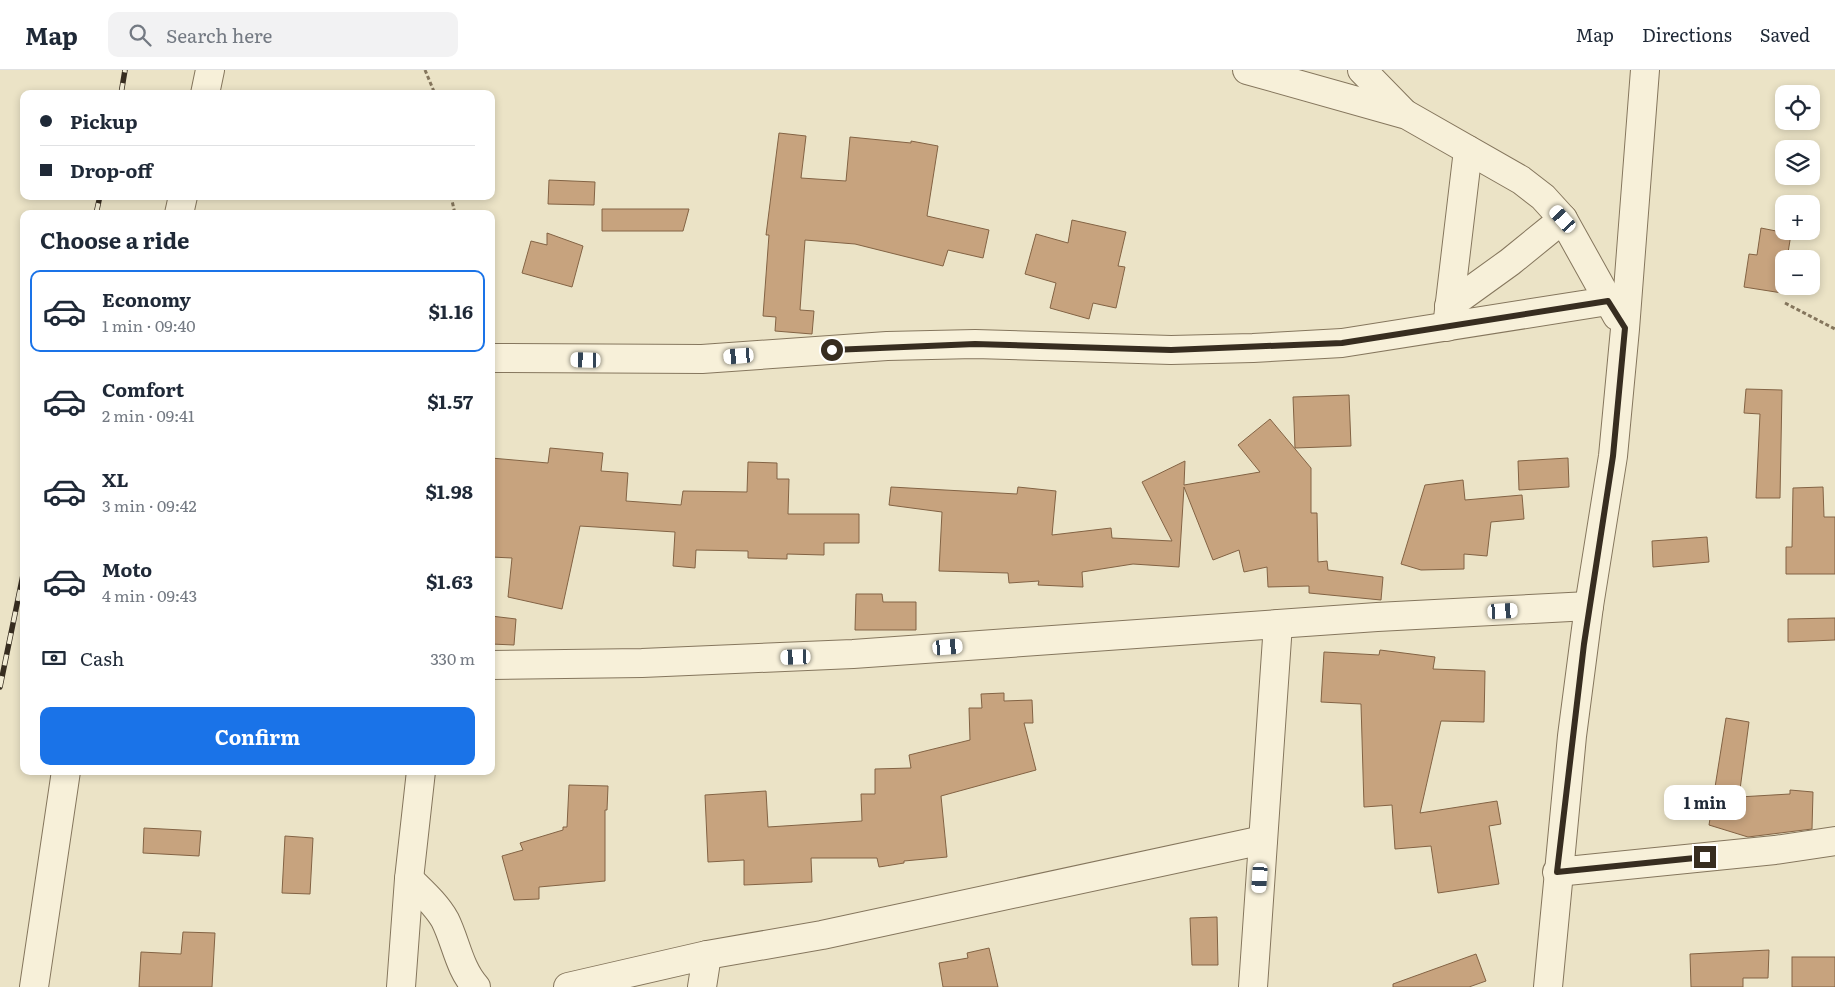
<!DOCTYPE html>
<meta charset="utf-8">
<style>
:root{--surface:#fff;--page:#f2f2f3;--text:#1f2937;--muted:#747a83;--line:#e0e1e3;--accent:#1a73e8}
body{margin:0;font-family:Literata,serif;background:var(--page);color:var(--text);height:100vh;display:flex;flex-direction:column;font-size:19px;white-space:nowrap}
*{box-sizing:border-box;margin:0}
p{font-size:16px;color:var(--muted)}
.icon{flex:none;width:28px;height:28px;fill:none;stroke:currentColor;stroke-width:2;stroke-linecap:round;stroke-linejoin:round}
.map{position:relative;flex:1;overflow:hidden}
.details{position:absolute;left:20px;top:140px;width:475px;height:565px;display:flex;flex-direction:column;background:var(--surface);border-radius:10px;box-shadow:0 2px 8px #0003}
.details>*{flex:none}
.top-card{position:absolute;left:20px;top:20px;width:475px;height:110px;border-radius:10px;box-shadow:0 2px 8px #0003;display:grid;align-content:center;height:110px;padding:0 20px;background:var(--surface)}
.buttons{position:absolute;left:1775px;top:15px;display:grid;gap:10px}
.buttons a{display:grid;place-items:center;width:45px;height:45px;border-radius:10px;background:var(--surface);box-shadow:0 2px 8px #0003;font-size:25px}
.end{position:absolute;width:22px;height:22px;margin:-11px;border:6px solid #372d20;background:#fff;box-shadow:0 0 0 2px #fff}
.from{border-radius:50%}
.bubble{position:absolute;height:35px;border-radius:10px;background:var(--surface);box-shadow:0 2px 8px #0003;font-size:16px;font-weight:700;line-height:35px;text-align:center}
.car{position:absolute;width:15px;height:30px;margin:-15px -8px;border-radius:6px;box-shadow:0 0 4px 1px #0007;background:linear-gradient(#fff 24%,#345 0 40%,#fff 0 76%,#345 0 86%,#fff 0)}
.top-card b{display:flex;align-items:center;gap:18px;height:48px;font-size:19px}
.top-card b+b{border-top:1px solid var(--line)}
.top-card i{width:12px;height:12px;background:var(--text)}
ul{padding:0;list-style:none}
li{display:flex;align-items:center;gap:15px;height:82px;margin:0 10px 8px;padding:0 10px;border:2px solid transparent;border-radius:10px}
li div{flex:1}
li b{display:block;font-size:19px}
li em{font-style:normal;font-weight:700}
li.on{border-color:var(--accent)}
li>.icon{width:45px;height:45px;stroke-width:1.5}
h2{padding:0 20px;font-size:22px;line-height:60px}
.pay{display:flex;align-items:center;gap:12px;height:55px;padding:0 20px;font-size:19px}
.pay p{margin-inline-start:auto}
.primary-button{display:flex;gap:10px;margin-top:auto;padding:10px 20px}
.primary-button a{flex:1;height:58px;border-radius:10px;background:var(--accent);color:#fff;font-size:20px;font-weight:700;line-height:58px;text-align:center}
header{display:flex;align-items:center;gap:30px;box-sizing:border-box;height:70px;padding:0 25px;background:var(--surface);border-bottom:1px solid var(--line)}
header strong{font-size:24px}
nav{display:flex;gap:28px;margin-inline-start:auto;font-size:18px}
.search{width:350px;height:45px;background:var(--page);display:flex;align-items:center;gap:12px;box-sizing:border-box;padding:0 18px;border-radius:10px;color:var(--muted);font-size:19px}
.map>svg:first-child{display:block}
.building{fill:#c7a37e;stroke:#836344}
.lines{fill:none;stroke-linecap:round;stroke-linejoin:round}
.street-casing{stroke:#85765d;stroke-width:30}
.path{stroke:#85765d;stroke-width:3;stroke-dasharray:4 2.5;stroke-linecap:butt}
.street{stroke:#f7f0d9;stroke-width:28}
.rail-casing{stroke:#372d20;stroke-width:5.5}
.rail{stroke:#f3edd5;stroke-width:4;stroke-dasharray:11;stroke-linecap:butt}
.route{stroke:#372d20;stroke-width:6}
</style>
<header>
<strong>Map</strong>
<div class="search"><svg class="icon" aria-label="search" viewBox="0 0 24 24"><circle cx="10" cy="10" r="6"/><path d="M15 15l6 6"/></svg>Search here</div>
<nav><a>Map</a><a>Directions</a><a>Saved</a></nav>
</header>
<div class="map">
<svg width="1835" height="917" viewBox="0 0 1835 917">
<rect width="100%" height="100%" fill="#ebe3c6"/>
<!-- building -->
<g class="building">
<polygon points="779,63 806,66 801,108 846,111 850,67 911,73 911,71 938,76 927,146 989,160 983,188 948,180 943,196 855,174 805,170 800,240 814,241 812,264 775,261 776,247 763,246 769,165 766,165"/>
<polygon points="549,110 595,112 594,135 548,134"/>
<polygon points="602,139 689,139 683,161 602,161"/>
<polygon points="1072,150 1126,162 1118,196 1125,197 1116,238 1093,233 1089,249 1050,238 1056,213 1025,204 1036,164 1068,173"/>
<polygon points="1761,158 1791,164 1787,189 1784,189 1782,223 1744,217 1749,184 1757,185"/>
<polygon points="547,163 583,176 572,217 522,203 531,171 547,175"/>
<polygon points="1746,319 1782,320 1780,428 1756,428 1760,344 1744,343"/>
<polygon points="1349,325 1351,376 1295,378 1293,327"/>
<polygon points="1270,349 1311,398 1311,443 1317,443 1318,492 1327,491 1328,500 1383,507 1381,530 1309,523 1309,516 1268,517 1267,497 1244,502 1239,480 1213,490 1184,417 1179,497 1133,494 1082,502 1083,517 1038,515 1039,511 1009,513 1008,503 939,501 942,442 889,435 891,417 1017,424 1018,417 1056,421 1052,465 1111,458 1112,468 1172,471 1142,412 1185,391 1184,415 1260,402 1238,375"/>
<polygon points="550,378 603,383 601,401 628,403 626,431 681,435 683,421 747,422 748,392 777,393 777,409 789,409 788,444 859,444 859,473 824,473 824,485 787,484 787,489 748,488 748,481 696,480 695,498 673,496 675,462 580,456 562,539 508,527 512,488 491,487 491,388 548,393"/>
<polygon points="1568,388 1569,417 1519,420 1518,391"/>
<polygon points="1463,410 1465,430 1522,425 1524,449 1491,452 1487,486 1464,484 1464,499 1421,500 1401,494 1425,415"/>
<polygon points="1823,417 1824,447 1835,447 1835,504 1786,504 1786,477 1792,477 1793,418"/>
<polygon points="1707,467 1709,492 1653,497 1652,471"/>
<polygon points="856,524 882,524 883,532 916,532 916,560 855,560"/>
<polygon points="491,546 516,549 514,575 491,574"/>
<polygon points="1835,548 1835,570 1788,572 1788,549"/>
<polygon points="1380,580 1435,587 1433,599 1485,601 1484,652 1441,651 1420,743 1497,731 1501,754 1489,756 1499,814 1438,823 1431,776 1395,779 1392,735 1364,737 1361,634 1321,632 1324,582 1379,585"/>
<polygon points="1004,623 1004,631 1032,630 1033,653 1024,653 1036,700 941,726 947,787 904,791 904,793 879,797 877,788 811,788 812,812 744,815 744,790 708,792 705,725 766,721 768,757 862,751 861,724 875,724 875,699 911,698 909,685 970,670 969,638 982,638 981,624"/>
<polygon points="1726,648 1749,652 1739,727 1790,724 1790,720 1813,722 1812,759 1748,767 1709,755"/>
<polygon points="569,715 608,716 607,740 605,740 605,811 539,817 539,829 514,830 502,786 523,780 520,773 563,760 563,757 567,757"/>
<polygon points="144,758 201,761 199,786 143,783"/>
<polygon points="285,766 313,768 310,824 282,823"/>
<polygon points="1217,847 1218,895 1192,895 1190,848"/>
<polygon points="183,862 215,863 212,917 139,917 141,882 181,884"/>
<polygon points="989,878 998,917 943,917 939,893 968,888 967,883"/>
<polygon points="1769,880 1768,908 1743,908 1743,917 1691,917 1690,884"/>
<polygon points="1476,884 1486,911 1469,917 1393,917 1393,914"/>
<rect x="1792" y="887" width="43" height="30"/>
</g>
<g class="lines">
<!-- street casing -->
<g class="street-casing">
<g id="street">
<polyline points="1247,0 1407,45 1521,110 1543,127 1563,149 1617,246"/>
<polyline points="1362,0 1404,43"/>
<polyline points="205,24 210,0"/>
<polyline points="179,144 183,126"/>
<polyline points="1449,236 1510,192 1563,149"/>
<polyline points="1447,257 1468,80"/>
<polyline points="491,288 702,289 887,276 975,274 1171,280 1253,278 1342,273 1608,231"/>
<polyline points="491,595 642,593 853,584 1377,547 1589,536"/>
<polyline points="1557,802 1775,780 1835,771"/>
<path d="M409 809C422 822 436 834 445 850 456 872 459 898 476 917"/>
<polyline points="34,917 66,701"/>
<polyline points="401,917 409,809 421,701"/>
<polyline points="568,917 707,885 822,865 1263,770"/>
<polyline points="702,917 707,885"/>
<polyline points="1253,917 1278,554"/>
<polyline points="1548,917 1572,666 1589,536 1613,386 1625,259 1645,0"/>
</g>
</g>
<!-- path -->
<g class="path">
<polyline points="425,0 435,24"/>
<polyline points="451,126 455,144"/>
<polyline points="1785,233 1835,259"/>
</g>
<!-- street -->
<use href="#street" class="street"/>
<!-- rail casing -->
<g class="rail-casing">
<g id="rail">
<polyline points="121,24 125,0"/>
<polyline points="96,144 100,126"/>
<polyline points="0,617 24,500"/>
</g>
</g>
<!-- rail -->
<use href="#rail" class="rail"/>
</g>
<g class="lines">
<!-- route -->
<polyline class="route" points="832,280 975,274 1171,280 1342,273 1608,231 1625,258 1613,386 1584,574 1557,802 1705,787"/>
</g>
</svg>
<div class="buttons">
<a><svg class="icon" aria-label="locate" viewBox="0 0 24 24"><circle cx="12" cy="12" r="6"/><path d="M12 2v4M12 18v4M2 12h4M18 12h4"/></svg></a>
<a><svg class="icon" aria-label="layers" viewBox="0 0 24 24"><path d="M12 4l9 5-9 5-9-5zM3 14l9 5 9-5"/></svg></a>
<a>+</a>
<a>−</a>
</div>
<i class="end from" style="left:832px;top:280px"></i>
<i class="end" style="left:1705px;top:787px"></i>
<div class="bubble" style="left:1664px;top:715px;width:82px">1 min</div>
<i class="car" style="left:1563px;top:149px;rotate:318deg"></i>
<i class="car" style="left:739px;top:286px;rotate:265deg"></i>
<i class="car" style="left:586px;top:290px;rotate:271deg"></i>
<i class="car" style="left:1503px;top:541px;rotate:87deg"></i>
<i class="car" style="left:948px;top:577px;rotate:85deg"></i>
<i class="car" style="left:796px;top:587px;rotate:268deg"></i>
<i class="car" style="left:1260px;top:808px;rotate:184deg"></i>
<div class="top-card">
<b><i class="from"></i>Pickup</b>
<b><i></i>Drop-off</b>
</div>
<section class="details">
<h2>Choose a ride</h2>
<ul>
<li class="on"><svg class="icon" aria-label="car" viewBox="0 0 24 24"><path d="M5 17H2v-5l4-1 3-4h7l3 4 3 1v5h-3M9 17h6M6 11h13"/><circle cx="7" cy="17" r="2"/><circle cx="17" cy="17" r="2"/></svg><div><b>Economy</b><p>1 min · 09:40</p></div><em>$1.16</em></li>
<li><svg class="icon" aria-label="car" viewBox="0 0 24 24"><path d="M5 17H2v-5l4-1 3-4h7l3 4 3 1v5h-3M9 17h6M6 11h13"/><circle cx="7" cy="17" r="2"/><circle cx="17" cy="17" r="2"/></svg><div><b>Comfort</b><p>2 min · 09:41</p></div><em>$1.57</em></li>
<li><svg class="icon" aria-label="car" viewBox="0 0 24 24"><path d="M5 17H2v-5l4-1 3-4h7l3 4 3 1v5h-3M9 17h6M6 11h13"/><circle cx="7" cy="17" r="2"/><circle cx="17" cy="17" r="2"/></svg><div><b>XL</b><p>3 min · 09:42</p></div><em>$1.98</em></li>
<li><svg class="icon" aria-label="car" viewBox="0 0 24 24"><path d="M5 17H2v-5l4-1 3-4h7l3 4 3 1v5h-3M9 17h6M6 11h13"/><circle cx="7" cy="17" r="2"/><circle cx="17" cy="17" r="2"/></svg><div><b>Moto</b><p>4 min · 09:43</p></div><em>$1.63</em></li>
</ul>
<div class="pay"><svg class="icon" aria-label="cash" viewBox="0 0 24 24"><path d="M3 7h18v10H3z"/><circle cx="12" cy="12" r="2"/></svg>Cash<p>330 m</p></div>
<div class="primary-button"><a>Confirm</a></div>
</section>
</div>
